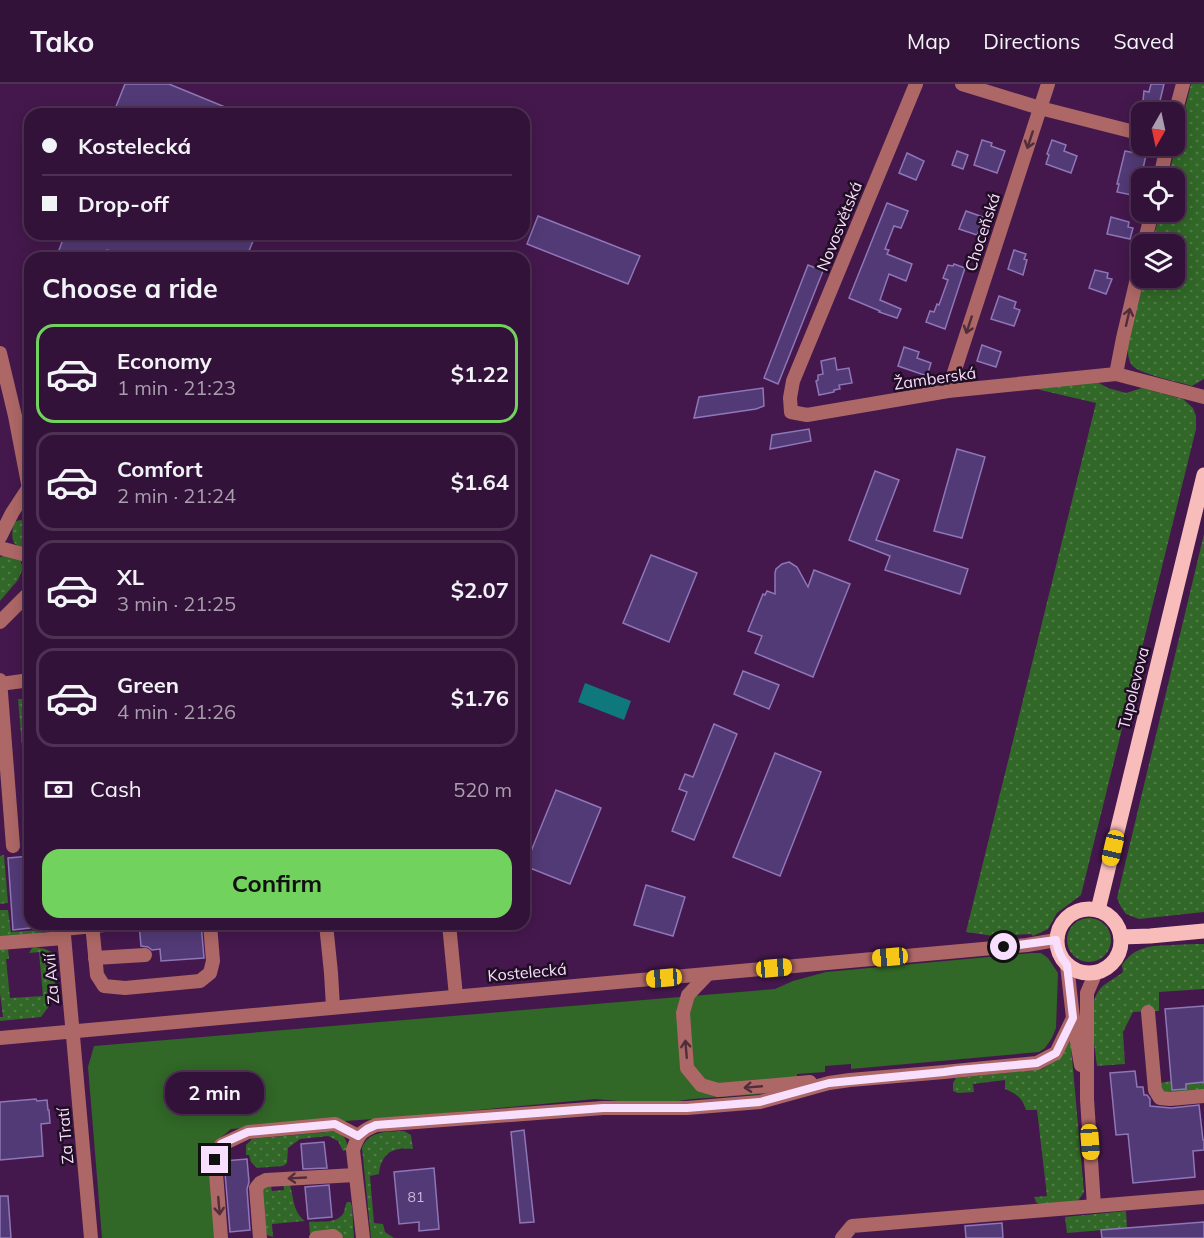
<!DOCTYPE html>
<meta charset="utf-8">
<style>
:root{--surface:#331239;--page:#3b1b41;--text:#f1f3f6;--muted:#a99eae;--line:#4e3253;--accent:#71d35e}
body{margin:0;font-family:Mulish,sans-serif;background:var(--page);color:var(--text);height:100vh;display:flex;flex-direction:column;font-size:22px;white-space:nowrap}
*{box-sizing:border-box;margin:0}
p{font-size:20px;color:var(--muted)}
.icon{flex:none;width:33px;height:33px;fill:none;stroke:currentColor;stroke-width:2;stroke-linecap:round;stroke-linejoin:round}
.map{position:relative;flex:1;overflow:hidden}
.panel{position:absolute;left:24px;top:168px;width:506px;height:678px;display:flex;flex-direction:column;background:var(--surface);border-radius:18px;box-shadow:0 3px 15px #0003,0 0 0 2px var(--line)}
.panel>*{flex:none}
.banner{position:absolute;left:24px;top:24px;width:506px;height:132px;border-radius:18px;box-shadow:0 3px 15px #0003,0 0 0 2px var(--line);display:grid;align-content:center;height:132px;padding:0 18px;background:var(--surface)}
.needle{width:39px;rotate:189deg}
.fabs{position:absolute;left:1131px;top:18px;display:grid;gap:12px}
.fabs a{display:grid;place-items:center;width:54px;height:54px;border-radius:12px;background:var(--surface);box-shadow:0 3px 15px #0003,0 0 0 2px var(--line);font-size:30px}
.end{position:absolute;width:27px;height:27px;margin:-14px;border:8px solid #f9dffe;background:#111;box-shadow:0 0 0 3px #111}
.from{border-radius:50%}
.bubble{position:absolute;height:42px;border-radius:18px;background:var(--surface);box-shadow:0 3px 15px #0003,0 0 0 2px var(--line);font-size:20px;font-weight:700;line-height:42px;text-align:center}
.car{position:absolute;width:18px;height:36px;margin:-18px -9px;border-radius:8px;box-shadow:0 0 4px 2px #0007;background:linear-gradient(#f5c518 24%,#345 0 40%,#f5c518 0 76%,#345 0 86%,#f5c518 0)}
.banner b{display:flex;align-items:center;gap:21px;height:57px;font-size:22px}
.banner b+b{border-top:2px solid var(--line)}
.banner i{width:15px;height:15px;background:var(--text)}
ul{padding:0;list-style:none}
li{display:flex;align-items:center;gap:18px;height:99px;margin:0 12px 9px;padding:0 6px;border:3px solid var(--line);border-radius:18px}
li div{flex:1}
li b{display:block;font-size:22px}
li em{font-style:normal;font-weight:700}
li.current{border-color:var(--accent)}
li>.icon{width:54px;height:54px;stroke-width:1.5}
h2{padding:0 18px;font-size:27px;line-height:72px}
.pay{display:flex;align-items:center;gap:15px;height:66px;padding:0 18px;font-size:22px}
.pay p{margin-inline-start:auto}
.action{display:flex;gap:12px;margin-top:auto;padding:12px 18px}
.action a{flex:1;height:69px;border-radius:18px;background:var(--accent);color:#111;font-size:24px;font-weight:700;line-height:69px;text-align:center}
header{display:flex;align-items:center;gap:36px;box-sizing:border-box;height:84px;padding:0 30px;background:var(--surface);border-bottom:2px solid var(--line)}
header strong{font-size:28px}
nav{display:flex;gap:33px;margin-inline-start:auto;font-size:21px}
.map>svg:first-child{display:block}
.grass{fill:url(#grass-dots)}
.green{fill:#316727}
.water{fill:#0f787d}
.building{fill:#523a76;stroke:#8e76b7;stroke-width:1.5}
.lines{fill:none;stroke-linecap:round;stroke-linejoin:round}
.minor{stroke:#ad6766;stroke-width:14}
.major{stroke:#f8bcba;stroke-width:15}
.oneway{stroke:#512d3b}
.route{stroke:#f9dffe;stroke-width:8}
.labels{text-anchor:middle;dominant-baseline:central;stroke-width:5;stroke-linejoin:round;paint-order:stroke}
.number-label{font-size:14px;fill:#cfb6dc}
.street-label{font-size:16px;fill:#f9dffe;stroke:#200e24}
</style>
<header>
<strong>Tako</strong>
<nav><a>Map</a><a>Directions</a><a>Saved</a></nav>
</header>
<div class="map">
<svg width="1204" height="1154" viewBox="0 0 1204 1154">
<defs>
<pattern id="grass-dots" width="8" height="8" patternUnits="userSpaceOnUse" patternTransform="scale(1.5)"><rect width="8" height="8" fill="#316727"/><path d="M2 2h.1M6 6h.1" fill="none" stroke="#507c47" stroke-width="1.8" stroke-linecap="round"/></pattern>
</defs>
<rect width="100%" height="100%" fill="#44184c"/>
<!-- grass -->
<g class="grass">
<path d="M1191 0H1204V295L1192 302C1180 298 1138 290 1132 281 1128 276 1128 268 1127 262L1144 194H1174V160H1152L1160 128H1174V94H1168Z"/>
<polygon points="1097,298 1108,304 1126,309 1142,304 1183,315 1193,324 1196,332 1196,345 1081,811 1057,829 1048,845 1033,852 1031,850 994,852 966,848 1096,319 1032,304"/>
<path d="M20 436 25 437 27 442 28 464C10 464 11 452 14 438Z"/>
<polygon points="1204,450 1204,828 1139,835 1126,830 1121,823 1117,814"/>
<polygon points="7,471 20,476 23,484 18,496 0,517 0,473"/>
<polygon points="18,615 25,615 30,619 30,760"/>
<polygon points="4,771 8,819 0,820 0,772"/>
<polygon points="0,826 8,826 11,848 40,846 40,840 48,840 48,845 39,850 0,854"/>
<circle cx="1089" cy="856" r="22"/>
<path d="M1204 860V905L1159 908V927L1133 928 1123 948 1125 980 1097 982C1095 962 1086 921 1100 905 1106 898 1116 894 1123 888L1122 881C1136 861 1151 862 1174 861 1184 860 1194 860 1204 860Z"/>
<polygon points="35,863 45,865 53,869 56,913 41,933 0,937 0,933 3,933 0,909 0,866 8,865 9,875 6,875 10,914 43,912 39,868 29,869 32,864"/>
<path d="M1070 951 1084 1108 1078 1117 1041 1121 1036 1118 1034 1113 1047 1112 1037 1026H1026C1022 1014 1017 1010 1005 1005V996L973 1000 974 1008 958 1009 953 1007V999L956 994 1042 985 1056 976Z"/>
<polygon points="1171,997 1172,1001 1204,998 1204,1009 1173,1012 1163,1007 1160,999"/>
<path d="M337 1047C343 1050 350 1059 346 1066L343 1067 338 1057 328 1052 300 1055 288 1064 287 1079 283 1082 257 1084 251 1078 249 1071H246V1061L252 1055Z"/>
<path d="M404 1047 411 1051 413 1065C392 1062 381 1070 379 1090L370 1092 374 1139 383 1140 385 1148 394 1154H371L362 1064C369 1046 387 1048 404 1047Z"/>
<path d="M283 1096 290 1101C294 1115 293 1128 305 1137L272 1140 273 1153 267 1151 264 1147 261 1110 264 1103 270 1097 272 1107 284 1106Z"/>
<path d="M347 1118H350L352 1122 354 1154H344L339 1150 328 1148 310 1150 309 1138C320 1137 339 1140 344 1128 345 1125 345 1121 347 1118Z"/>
<polygon points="1126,1127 1127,1144 1067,1149 1065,1133"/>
</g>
<!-- green -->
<polygon class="green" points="1031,869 1041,869 1048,874 1058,889 1056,944 1052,954 1045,964 1039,968 851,985 851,980 825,982 825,988 797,990 797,1005 778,1009 692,1015 656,1020 595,1015 415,1032 231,1045 210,1063 217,1154 102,1154 88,983 94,962 775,905 793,897 826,888"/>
<!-- water -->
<polygon class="water" points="585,599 631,617 624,636 578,618"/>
<!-- building -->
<g class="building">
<polygon points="125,0 169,0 242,30 113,30"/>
<polygon points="1151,0 1164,0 1159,21 1143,17 1144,7 1149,8"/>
<polygon points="982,56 992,59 991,62 1005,67 997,89 974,81"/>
<polygon points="1052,56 1066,61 1064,67 1077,72 1071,89 1046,80 1049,71 1047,70"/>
<polygon points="957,67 968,71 963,85 952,81"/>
<polygon points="1125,67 1146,71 1137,112 1117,108 1119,100 1117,100"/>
<polygon points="907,69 924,77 916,96 899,89"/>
<polygon points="887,119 908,127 901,144 894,142 885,165 889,166 887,170 912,180 906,197 889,190 880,216 901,225 897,234 879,228 880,227 849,214"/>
<polygon points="966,127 983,133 977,151 959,145"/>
<polygon points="538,132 640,172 628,200 527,160"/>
<polygon points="1111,133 1129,138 1128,143 1133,144 1130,155 1107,150"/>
<polygon points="65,150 256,150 246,174 128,174 107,166 104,174 56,174"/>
<polygon points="1014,166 1026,170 1024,175 1027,176 1023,191 1008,185"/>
<polygon points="954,180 965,184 945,245 926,238 930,227 934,228 937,220 939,221 948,196 943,194 948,181 953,182"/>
<polygon points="808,181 823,187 778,300 764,294"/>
<polygon points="1095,186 1108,189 1107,194 1112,195 1106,210 1089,204"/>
<polygon points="999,212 1016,218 1014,224 1020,226 1014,242 991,235"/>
<polygon points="982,261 1001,268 996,283 977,277"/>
<polygon points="904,263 919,268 917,274 931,279 927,292 898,282"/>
<polygon points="835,274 837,286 849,284 852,299 839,301 840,305 834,306 834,308 819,311 816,297 818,296 818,291 823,290 821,277"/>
<polygon points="763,304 764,322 756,325 694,334 699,313"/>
<polygon points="809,345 811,357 770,365 772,351"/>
<polygon points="957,365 985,373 962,454 934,447"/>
<polygon points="875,387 899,396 876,456 968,485 960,510 885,486 890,472 849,456"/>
<polygon points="651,471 697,489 669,558 623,539"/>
<polygon points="789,478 797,483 808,503 814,486 850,500 813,593 755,569 762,552 748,547 763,510 765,511 767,507 775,510 775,489 776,485 782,480"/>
<polygon points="743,587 779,601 769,625 734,610"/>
<polygon points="714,640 737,650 694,756 672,747 687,708 679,705 685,690 693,693"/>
<polygon points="775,669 821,688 780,792 733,773"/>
<polygon points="556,706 601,724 570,800 525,782"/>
<polygon points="30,772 30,844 13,846 8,774"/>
<polygon points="646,801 685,813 673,852 634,841"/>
<polygon points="139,840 201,840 204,874 161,877 160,865 152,866 148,863 141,862"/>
<polygon points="1204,922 1204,998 1186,1000 1186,1005 1172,1006 1165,925"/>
<polygon points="1135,987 1137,1003 1143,1003 1144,1011 1147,1011 1150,1015 1150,1022 1171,1024 1199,1021 1203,1056 1204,1056 1204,1066 1193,1067 1195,1093 1133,1099 1128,1050 1116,1051 1110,989"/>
<polygon points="36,1015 37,1017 47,1016 48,1026 49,1026 50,1039 41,1040 43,1072 0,1076 0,1018"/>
<polygon points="524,1046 534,1138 520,1139 511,1048"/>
<polygon points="324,1058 327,1084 303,1085 301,1060"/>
<polygon points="247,1075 249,1098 247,1105 250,1146 230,1148 224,1077"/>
<polygon points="434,1084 439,1145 419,1147 419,1138 399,1140 394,1088"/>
<polygon points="329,1101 332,1133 308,1135 305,1103"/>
<polygon points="0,1112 8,1112 11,1154 0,1154"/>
<polygon points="1204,1138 1204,1154 1102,1154 1101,1146"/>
<polygon points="1002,1139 1003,1154 966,1154 965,1142"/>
</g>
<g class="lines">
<!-- minor -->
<g class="minor">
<polyline points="916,0 793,297 790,314 791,328 807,331 948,307 1116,290 1204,313"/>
<polyline points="962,0 1040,24 1142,50"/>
<polyline points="1174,33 1183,0"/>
<polyline points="1160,94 1167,62"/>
<polyline points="1144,160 1152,128"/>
<polyline points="0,269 15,332 30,410"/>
<polyline points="1116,290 1123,254 1142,173"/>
<polyline points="948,307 1048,0"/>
<polyline points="0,453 12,429 29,403"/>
<polyline points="0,464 30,472"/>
<polyline points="0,538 30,508"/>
<polyline points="0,596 13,762"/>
<polyline points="0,600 30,596"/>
<polyline points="63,840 91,1154"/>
<polyline points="92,840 97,891 104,902 125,904 200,897 210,889 213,877 210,840"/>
<polyline points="326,840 331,889 333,923"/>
<polyline points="449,840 456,912"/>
<polyline points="63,845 115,840"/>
<polyline points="0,859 64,854"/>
<polyline points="95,874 145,871"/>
<polyline points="1067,881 1073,934 1081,981"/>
<polyline points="708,890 688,911 683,929 687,984 701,1001 718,1006 810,998"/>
<polyline points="1148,928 1155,1006 1160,1014 1170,1015 1204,1012"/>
<polyline points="0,954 1027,861 1056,856"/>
<polyline points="1094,1122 1087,1015 1087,909 1096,888"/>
<polyline points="221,1154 215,1076 221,1061 248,1048 335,1040 358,1052"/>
<polyline points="260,1154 256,1104 260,1099 266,1096 355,1091"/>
<polyline points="316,1154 333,1152 336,1154"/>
<path d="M363 1154 353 1066C358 1051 361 1047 376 1041L603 1024H687L760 1018 829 999 850 996 944 988 1037 979 1056 969 1073 934"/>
<polyline points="842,1154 852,1142 1204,1113"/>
</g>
<!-- major -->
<g class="major">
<circle cx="1089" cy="857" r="32"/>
<polyline points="1098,826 1204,391"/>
<polyline points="1121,853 1150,852 1204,847"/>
</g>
</g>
<!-- one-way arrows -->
<defs><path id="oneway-shaft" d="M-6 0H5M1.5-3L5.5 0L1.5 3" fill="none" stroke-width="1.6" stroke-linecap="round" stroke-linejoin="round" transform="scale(1.5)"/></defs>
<g class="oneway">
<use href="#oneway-shaft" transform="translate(1030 56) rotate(108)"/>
<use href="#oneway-shaft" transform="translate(1128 233) rotate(-77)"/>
<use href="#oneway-shaft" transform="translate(969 241) rotate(108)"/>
<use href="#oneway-shaft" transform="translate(686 965) rotate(-95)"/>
<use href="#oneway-shaft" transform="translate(753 1003) rotate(175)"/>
<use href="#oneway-shaft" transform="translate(297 1094) rotate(177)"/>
<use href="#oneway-shaft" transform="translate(219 1122) rotate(85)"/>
</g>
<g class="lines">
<!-- route -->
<path class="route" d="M215 1076 221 1060 248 1048 335 1040 358 1052 367 1045 376 1041 603 1024H687L760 1018 829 999 944 988 958 986 1037 979 1056 969 1073 934 1067 881C1060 873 1058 866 1056 856L1004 863"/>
</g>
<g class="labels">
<!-- number labels -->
<g class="number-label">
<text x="416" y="1113">81</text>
</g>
<!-- street labels -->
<g class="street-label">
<text transform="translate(839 142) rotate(-68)">Novosvětská</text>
<text transform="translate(982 148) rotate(-72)">Choceňská</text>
<text transform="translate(935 294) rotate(-8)">Žamberská</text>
<text transform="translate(1133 604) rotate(-76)">Tupolevova</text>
<text transform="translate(527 888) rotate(-5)">Kostelecká</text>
<text transform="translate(51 895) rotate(-95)">Za Avií</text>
<text transform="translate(65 1052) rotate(-95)">Za Tratí</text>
</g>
</g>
</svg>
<div class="fabs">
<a><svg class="needle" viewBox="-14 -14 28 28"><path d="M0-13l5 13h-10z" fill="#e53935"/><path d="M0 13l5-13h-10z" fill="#a99eae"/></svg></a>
<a><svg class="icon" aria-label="locate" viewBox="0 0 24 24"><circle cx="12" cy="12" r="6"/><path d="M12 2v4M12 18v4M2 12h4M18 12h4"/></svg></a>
<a><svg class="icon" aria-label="layers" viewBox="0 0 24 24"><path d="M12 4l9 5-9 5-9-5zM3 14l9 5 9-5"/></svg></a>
</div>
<i class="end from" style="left:1004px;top:863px"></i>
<i class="end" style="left:215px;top:1076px"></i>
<div class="bubble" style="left:165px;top:988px;width:99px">2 min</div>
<i class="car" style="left:1113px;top:764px;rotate:193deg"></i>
<i class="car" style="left:890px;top:873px;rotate:265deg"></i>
<i class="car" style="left:774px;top:884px;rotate:85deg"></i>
<i class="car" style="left:664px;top:894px;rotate:265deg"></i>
<i class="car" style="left:1090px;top:1058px;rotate:176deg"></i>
<div class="banner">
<b><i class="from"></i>Kostelecká</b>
<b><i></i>Drop-off</b>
</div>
<section class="panel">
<h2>Choose a ride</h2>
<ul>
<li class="current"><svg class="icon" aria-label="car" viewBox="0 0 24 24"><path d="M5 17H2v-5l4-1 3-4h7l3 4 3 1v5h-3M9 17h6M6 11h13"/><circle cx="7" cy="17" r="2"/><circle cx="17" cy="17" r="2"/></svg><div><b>Economy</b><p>1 min · 21:23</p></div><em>$1.22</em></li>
<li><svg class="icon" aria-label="car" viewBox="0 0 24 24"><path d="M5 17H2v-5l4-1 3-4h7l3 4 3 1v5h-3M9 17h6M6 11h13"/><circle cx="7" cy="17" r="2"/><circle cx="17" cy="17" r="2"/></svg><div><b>Comfort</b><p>2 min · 21:24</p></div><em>$1.64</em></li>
<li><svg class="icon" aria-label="car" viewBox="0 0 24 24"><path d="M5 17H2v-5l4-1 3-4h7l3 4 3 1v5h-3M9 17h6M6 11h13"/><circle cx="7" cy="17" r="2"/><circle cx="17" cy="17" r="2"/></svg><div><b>XL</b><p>3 min · 21:25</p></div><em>$2.07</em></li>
<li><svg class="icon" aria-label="car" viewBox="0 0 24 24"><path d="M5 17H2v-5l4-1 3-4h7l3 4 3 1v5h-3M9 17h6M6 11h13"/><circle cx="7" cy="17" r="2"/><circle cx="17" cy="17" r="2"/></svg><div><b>Green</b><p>4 min · 21:26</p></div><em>$1.76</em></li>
</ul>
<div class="pay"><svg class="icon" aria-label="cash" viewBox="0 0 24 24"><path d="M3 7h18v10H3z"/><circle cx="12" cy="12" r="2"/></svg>Cash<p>520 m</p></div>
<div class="action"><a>Confirm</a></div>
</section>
</div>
